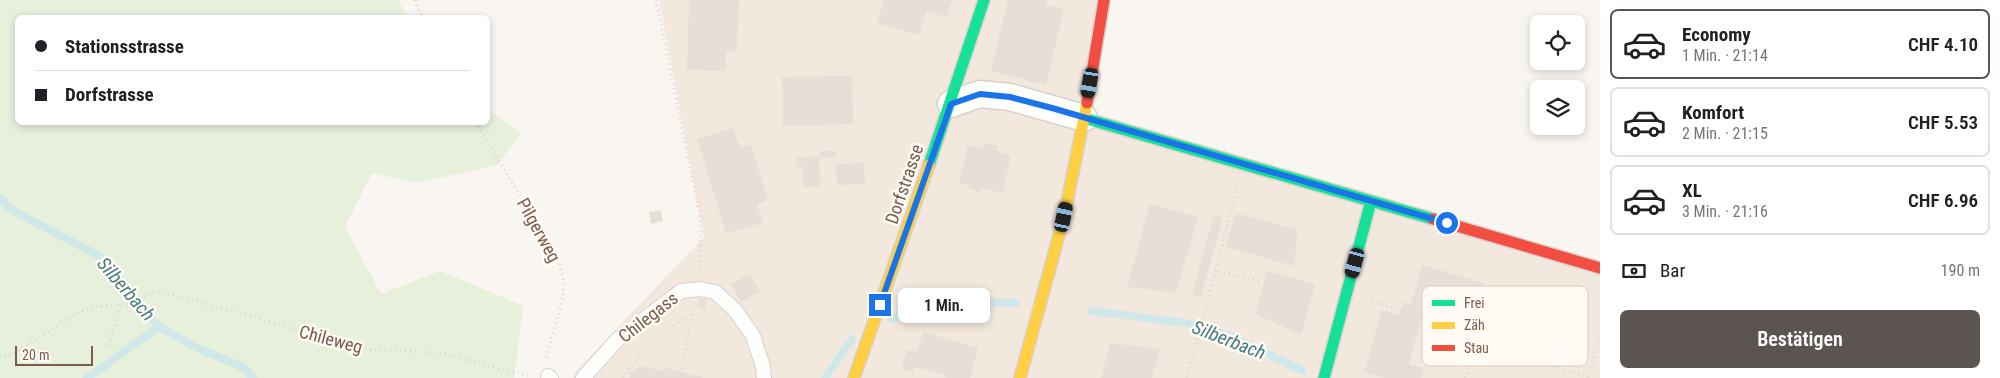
<!DOCTYPE html>
<html lang="de">
<meta charset="utf-8">
<style>
:root{--surface:#fff;--page:#f6f6f6;--text:#202124;--muted:#757577;--line:#e0e0e0;--accent:#5c5450}
body{margin:0;font-family:"Roboto Condensed",sans-serif;background:var(--page);color:var(--text);height:100vh;display:flex;flex-direction:column;font-size:19px;white-space:nowrap}
*{box-sizing:border-box;margin:0}
p{font-size:16px;color:var(--muted)}
.icon{flex:none;width:28px;height:28px;fill:none;stroke:currentColor;stroke-width:2;stroke-linecap:round;stroke-linejoin:round}
.map{position:relative;flex:1;overflow:hidden}
.sheet{display:flex;flex-direction:column;background:var(--surface);width:400px}
.sheet>*{flex:none}
.hud{position:absolute;left:15px;top:15px;width:475px;height:110px;border-radius:8px;box-shadow:0 2px 8px #0003;display:grid;align-content:center;height:110px;padding:0 20px;background:var(--surface)}
.buttons{position:absolute;left:1530px;top:15px;display:grid;gap:10px}
.buttons a{display:grid;place-items:center;width:55px;height:55px;border-radius:8px;background:var(--surface);box-shadow:0 2px 8px #0003;font-size:25px}
.scale{position:absolute;left:15px;bottom:12px;width:78px;box-sizing:border-box;padding-left:5px;border:2px solid #7a5c4d;border-top:0;font-size:14px;line-height:18px;white-space:nowrap;color:#7a5c4d;-webkit-text-stroke:4px #fffaf3;paint-order:stroke}
.end{position:absolute;width:22px;height:22px;margin:-11px;border:6px solid #1a73e8;background:#fff;box-shadow:0 0 0 2px #fff}
.from{border-radius:50%}
.bubble{position:absolute;height:35px;border-radius:8px;background:var(--surface);box-shadow:0 2px 8px #0003;font-size:16px;font-weight:600;line-height:35px;text-align:center}
.car{position:absolute;width:15px;height:30px;margin:-15px -8px;border-radius:6px;box-shadow:0 0 4px 1px #0007;background:linear-gradient(#222 24%,#8ab4d8 0 40%,#222 0 76%,#8ab4d8 0 86%,#222 0)}
.hud b{display:flex;align-items:center;gap:18px;height:48px;font-size:19px}
.hud b+b{border-top:1px solid var(--line)}
.hud i{width:12px;height:12px;background:var(--text)}
ul{padding:9px 0 0;list-style:none}
li{display:flex;align-items:center;gap:15px;height:70px;margin:0 10px 8px;padding:0 10px;border:2px solid var(--line);border-radius:8px}
li div{flex:1}
li b{display:block;font-size:19px}
li em{font-style:normal;font-weight:600}
li.on{border-color:var(--accent)}
li>.icon{width:45px;height:45px;stroke-width:1.5}
.pay{display:flex;align-items:center;gap:12px;height:55px;padding:0 20px;font-size:19px}
.pay p{margin-inline-start:auto}
.button{display:flex;gap:10px;margin-top:auto;padding:10px 20px}
.button a{flex:1;height:58px;border-radius:8px;background:var(--accent);color:#fff;font-size:20px;font-weight:600;line-height:58px;text-align:center}
main{display:flex;flex:1;min-height:0}
.map>svg:first-child{display:block}
.residential{fill:#f2e8de}
.green{fill:#e7f0db}
.lines{fill:none;stroke-linecap:round;stroke-linejoin:round}
.stream{stroke:#d0e8ea;stroke-width:8}
.building{fill:#e6ded7}
.lane-casing{stroke:#d7d1cb;stroke-width:16}
.street-casing{stroke:#d7d1cb;stroke-width:29}
.fast-casing{stroke:#d9d2cb;stroke-width:14}
.slow-casing{stroke:#d9d2cb;stroke-width:14}
.jam-casing{stroke:#d9d2cb;stroke-width:14}
.path{stroke:#dcd5d0;stroke-width:3;stroke-dasharray:1 4;stroke-linecap:butt}
.lane{stroke:#fefefd;stroke-width:14}
.street{stroke:#fefefd;stroke-width:26}
.fast{stroke:#16e098;stroke-width:11}
.slow{stroke:#ffcf43;stroke-width:11}
.jam{stroke:#f24e42;stroke-width:11}
.route{stroke:#1a73e8;stroke-width:6}
.labels{text-anchor:middle;dominant-baseline:central;stroke-width:5;stroke-linejoin:round;paint-order:stroke}
.street-label{font-size:18px;fill:#7a5c4d;stroke:#fffaf3}
.water-label{font-size:19px;font-style:italic;fill:#437c86;stroke:#fffaf3}
.key{fill:#fffaf3;stroke:#d7cbc1;stroke-width:1}
.key-label{font-size:14px;fill:#7a5c4d}
</style>
<main>
<div class="map">
<svg width="1600" height="378" viewBox="0 0 1600 378">
<rect width="100%" height="100%" fill="#f9f5f0"/>
<!-- residential -->
<polygon class="residential" points="659,0 1102,0 1084,118 1600,268 1600,378 573,378 577,370 704,237"/>
<!-- green -->
<polygon class="green" points="0,0 398,0 407,17 18,18 18,122 488,122 488,114 493,113 521,133 497,165 417,183 372,173 345,227 381,294 440,271 523,306 514,378 0,378"/>
<g class="lines">
<!-- stream -->
<g class="stream">
<polyline points="0,198 10,209 105,259 131,295 159,327 202,350 245,368 253,378"/>
<polyline points="1092,311 1186,323 1229,335 1303,371"/>
<polyline points="891,319 928,303 1016,303"/>
<polyline points="87,378 159,327"/>
<polyline points="825,378 852,339"/>
</g>
</g>
<!-- building -->
<g class="building">
<polygon points="689,0 739,0 737,52 726,51 726,71 687,70"/>
<polygon points="884,0 952,0 946,17 926,11 919,35 877,23"/>
<polygon points="1008,0 1047,0 1046,5 1064,9 1046,85 991,71"/>
<polygon points="852,76 853,124 783,126 782,77"/>
<polygon points="733,128 740,147 751,144 768,200 757,204 763,223 726,233 697,139"/>
<polygon points="984,143 998,146 997,151 1011,155 1003,193 981,188 980,192 968,189 969,185 959,183 968,145 982,148"/>
<rect x="820" y="151" width="16" height="7"/>
<polygon points="819,156 820,186 803,187 802,166 797,167 796,158"/>
<polygon points="864,163 865,184 837,185 836,164"/>
<polygon points="1150,204 1198,217 1176,293 1127,287"/>
<polygon points="661,210 663,221 651,224 649,212"/>
<polygon points="1235,213 1298,230 1294,266 1226,247"/>
<polygon points="1214,215 1223,218 1201,296 1192,295"/>
<polygon points="1422,265 1484,283 1473,323 1424,308 1409,364 1424,368 1421,378 1384,378 1364,372 1382,310 1399,315 1403,302 1411,304"/>
<polygon points="1267,271 1315,284 1301,335 1255,314"/>
<polygon points="750,274 760,292 741,302 731,284"/>
<polygon points="699,298 706,299 705,309 697,307"/>
<polygon points="923,332 978,348 970,378 945,378 946,375 914,367 913,372 901,369 907,350 917,352"/>
<polygon points="1110,343 1160,349 1152,378 1101,378"/>
<polygon points="641,366 662,371 663,367 705,378 629,378 630,372"/>
</g>
<g class="lines">
<!-- lane casing -->
<g class="lane-casing">
<g id="lane">
<polyline points="548,376 551,378"/>
<polyline points="583,378 618,339 681,291 700,289 715,292 735,310 753,336 763,367 764,378"/>
</g>
</g>
<!-- street casing -->
<g class="street-casing">
<polyline id="street" points="951,104 980,94 1010,97 1084,118"/>
</g>
<!-- fast casing -->
<g class="fast-casing">
<g id="fast">
<polyline points="1084,118 1433,219"/>
<polyline points="929,165 984,0"/>
<polyline points="1324,378 1371,201"/>
</g>
</g>
<!-- slow casing -->
<g class="slow-casing">
<g id="slow">
<polyline points="854,378 929,165"/>
<polyline points="1020,378 1064,217 1087,103"/>
</g>
</g>
<!-- jam casing -->
<g class="jam-casing">
<g id="jam">
<polyline points="1087,103 1104,0"/>
<polyline points="1433,219 1600,268"/>
</g>
</g>
<!-- path -->
<g class="path">
<polyline points="415,0 422,18"/>
<polyline points="656,0 701,222 700,270"/>
<polyline points="476,122 559,261 563,279 563,298 546,358"/>
<polyline points="1216,270 1237,187"/>
<polyline points="1372,302 1473,329 1479,340"/>
<polyline points="669,328 684,319 691,319"/>
<polyline points="109,345 120,305"/>
<polyline points="0,356 5,357 15,353 72,316 93,307 132,304 152,292 169,294 230,310 361,349 439,353 530,376"/>
<polyline points="682,369 693,310"/>
<polyline points="1588,377 1600,337"/>
<polyline points="623,378 628,370 638,362 637,350"/>
<polyline points="1187,378 1216,270 1262,282"/>
<polyline points="1465,378 1479,340 1588,377"/>
</g>
<!-- lane -->
<use href="#lane" class="lane"/>
<!-- street -->
<use href="#street" class="street"/>
<!-- fast -->
<use href="#fast" class="fast"/>
<!-- slow -->
<use href="#slow" class="slow"/>
<!-- jam -->
<use href="#jam" class="jam"/>
</g>
<g class="lines">
<!-- route -->
<polyline class="route" points="880,305 951,104 980,94 1010,97 1052,108 1447,223"/>
</g>
<g class="labels">
<!-- street labels -->
<g class="street-label">
<text transform="translate(904 184) rotate(-71)">Dorfstrasse</text>
<text transform="translate(539 230) rotate(61)">Pilgerweg</text>
<text transform="translate(648 317) rotate(-38)">Chilegass</text>
<text transform="translate(331 339) rotate(15)">Chileweg</text>
</g>
<!-- water labels -->
<g class="water-label">
<text transform="translate(126 289) rotate(49)">Silberbach</text>
<text transform="translate(1229 340) rotate(21)">Silberbach</text>
</g>
</g>
<!-- legend -->
<rect x="1422" y="286" width="166" height="80" rx="8" class="key"/>
<rect x="1432" y="300" width="23" height="6" fill="#16e098"/>
<rect x="1432" y="322" width="23" height="7" fill="#ffcf43"/>
<rect x="1432" y="345" width="23" height="6" fill="#f24e42"/>
<g class="key-label">
<text x="1464" y="308">Frei</text>
<text x="1464" y="330">Zäh</text>
<text x="1464" y="353">Stau</text>
</g>
</svg>
<div class="buttons">
<a><svg class="icon" aria-label="locate" viewBox="0 0 24 24"><circle cx="12" cy="12" r="6"/><path d="M12 2v4M12 18v4M2 12h4M18 12h4"/></svg></a>
<a><svg class="icon" aria-label="layers" viewBox="0 0 24 24"><path d="M12 4l9 5-9 5-9-5zM3 14l9 5 9-5"/></svg></a>
</div>
<div class="scale">20 m</div>
<i class="end from" style="left:1447px;top:223px"></i>
<i class="end" style="left:880px;top:305px"></i>
<div class="bubble" style="left:898px;top:288px;width:92px">1 Min.</div>
<i class="car" style="left:1090px;top:83px;rotate:190deg"></i>
<i class="car" style="left:1064px;top:217px;rotate:12deg"></i>
<i class="car" style="left:1355px;top:263px;rotate:195deg"></i>
<div class="hud">
<b><i class="from"></i>Stationsstrasse</b>
<b><i></i>Dorfstrasse</b>
</div>
</div>
<section class="sheet">
<ul>
<li class="on"><svg class="icon" aria-label="car" viewBox="0 0 24 24"><path d="M5 17H2v-5l4-1 3-4h7l3 4 3 1v5h-3M9 17h6M6 11h13"/><circle cx="7" cy="17" r="2"/><circle cx="17" cy="17" r="2"/></svg><div><b>Economy</b><p>1 Min. · 21:14</p></div><em>CHF 4.10</em></li>
<li><svg class="icon" aria-label="car" viewBox="0 0 24 24"><path d="M5 17H2v-5l4-1 3-4h7l3 4 3 1v5h-3M9 17h6M6 11h13"/><circle cx="7" cy="17" r="2"/><circle cx="17" cy="17" r="2"/></svg><div><b>Komfort</b><p>2 Min. · 21:15</p></div><em>CHF 5.53</em></li>
<li><svg class="icon" aria-label="car" viewBox="0 0 24 24"><path d="M5 17H2v-5l4-1 3-4h7l3 4 3 1v5h-3M9 17h6M6 11h13"/><circle cx="7" cy="17" r="2"/><circle cx="17" cy="17" r="2"/></svg><div><b>XL</b><p>3 Min. · 21:16</p></div><em>CHF 6.96</em></li>
</ul>
<div class="pay"><svg class="icon" aria-label="cash" viewBox="0 0 24 24"><path d="M3 7h18v10H3z"/><circle cx="12" cy="12" r="2"/></svg>Bar<p>190 m</p></div>
<div class="button"><a>Bestätigen</a></div>
</section>
</main>
